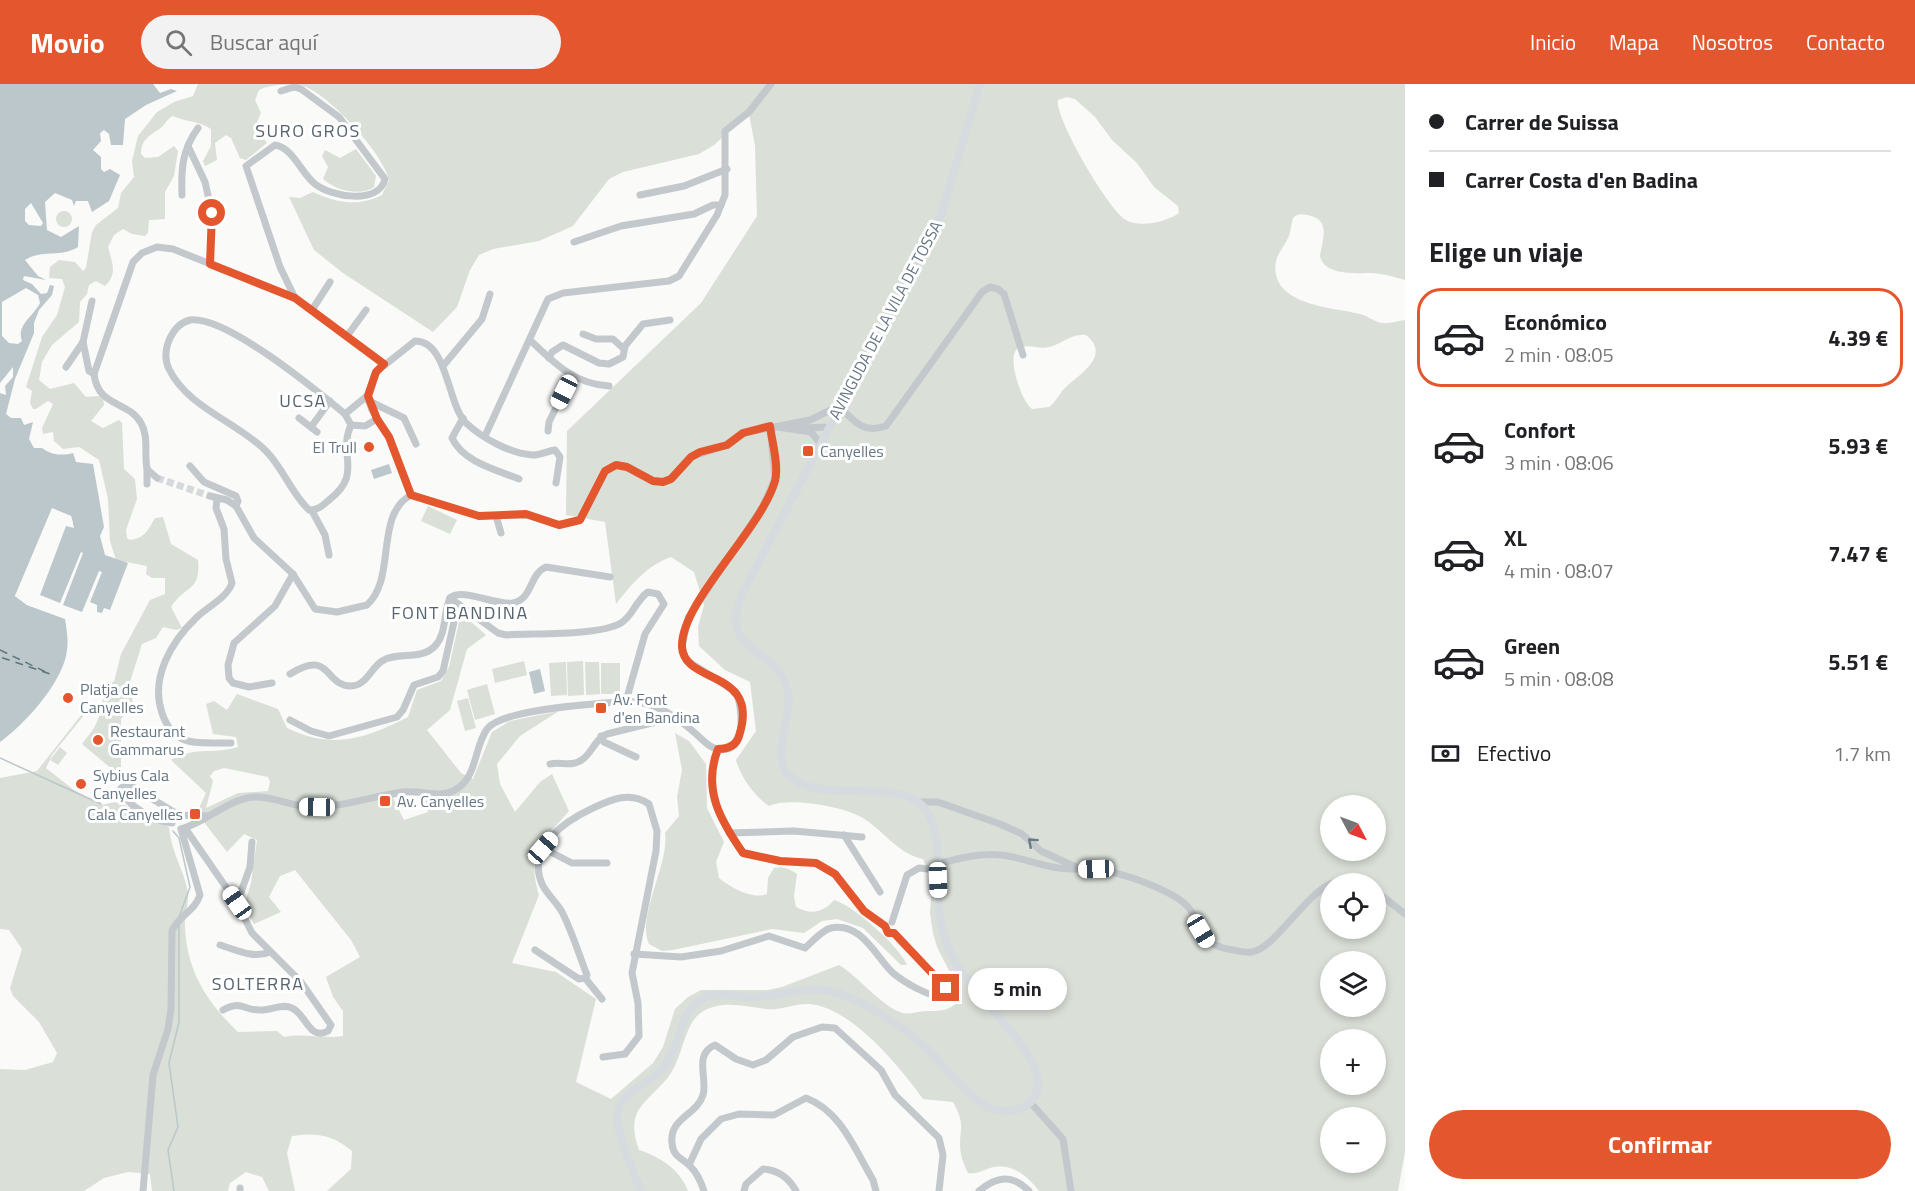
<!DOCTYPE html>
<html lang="es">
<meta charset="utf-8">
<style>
:root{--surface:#fff;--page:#f2f2f2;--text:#202124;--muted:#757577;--line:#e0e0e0;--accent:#e4572e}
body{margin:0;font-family:"Titillium Web",sans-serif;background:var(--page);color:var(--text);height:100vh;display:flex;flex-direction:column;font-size:22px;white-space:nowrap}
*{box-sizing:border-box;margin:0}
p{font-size:20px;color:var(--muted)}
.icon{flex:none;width:33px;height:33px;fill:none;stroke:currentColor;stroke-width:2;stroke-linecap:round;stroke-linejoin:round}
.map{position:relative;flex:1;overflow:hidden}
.details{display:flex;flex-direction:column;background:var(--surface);width:510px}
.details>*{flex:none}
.banner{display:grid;align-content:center;height:132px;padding:0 24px;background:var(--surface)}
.needle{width:39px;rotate:131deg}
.tools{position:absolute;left:1320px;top:711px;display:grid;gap:12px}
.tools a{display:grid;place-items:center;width:66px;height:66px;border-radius:50%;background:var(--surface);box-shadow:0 3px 9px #0003;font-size:30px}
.end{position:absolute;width:27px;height:27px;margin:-14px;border:8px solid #e4572e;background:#fff;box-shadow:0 0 0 3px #fff}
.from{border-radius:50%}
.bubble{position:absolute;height:42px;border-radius:21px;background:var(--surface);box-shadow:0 3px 9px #0003;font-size:20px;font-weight:700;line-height:42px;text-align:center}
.car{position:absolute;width:18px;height:36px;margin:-18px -9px;border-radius:8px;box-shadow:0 0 4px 2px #0007;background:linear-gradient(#fff 24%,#345 0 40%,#fff 0 76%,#345 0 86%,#fff 0)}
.banner b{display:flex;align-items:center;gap:21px;height:57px;font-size:22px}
.banner b+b{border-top:2px solid var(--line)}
.banner i{width:15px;height:15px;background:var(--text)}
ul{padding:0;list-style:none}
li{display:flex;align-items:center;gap:18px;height:99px;margin:0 12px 9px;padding:0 12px;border:3px solid transparent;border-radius:24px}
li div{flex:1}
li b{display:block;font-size:22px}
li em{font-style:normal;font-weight:700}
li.selected{border-color:var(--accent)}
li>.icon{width:54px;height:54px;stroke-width:1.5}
h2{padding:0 24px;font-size:27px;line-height:72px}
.pay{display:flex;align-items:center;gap:15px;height:66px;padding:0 24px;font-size:22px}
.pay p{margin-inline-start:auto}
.action{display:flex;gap:12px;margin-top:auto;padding:12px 24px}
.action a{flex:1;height:69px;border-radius:36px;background:var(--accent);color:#fff;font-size:24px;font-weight:700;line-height:69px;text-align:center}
header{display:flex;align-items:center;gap:36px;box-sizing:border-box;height:84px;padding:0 30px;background:var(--accent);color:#fff}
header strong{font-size:28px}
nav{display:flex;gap:33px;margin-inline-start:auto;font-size:21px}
.search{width:420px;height:54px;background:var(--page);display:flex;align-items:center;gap:15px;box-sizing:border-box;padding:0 21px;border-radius:33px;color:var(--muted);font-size:22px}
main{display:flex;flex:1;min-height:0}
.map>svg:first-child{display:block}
.green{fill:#dadfd7;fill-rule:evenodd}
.water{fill:#bbc7cb;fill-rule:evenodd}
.pier{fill:#fafaf8}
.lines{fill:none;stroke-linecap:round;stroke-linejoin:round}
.stream{stroke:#bbc7cb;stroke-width:1.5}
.ferry{stroke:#60757c;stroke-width:1.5;stroke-dasharray:8 6;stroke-linecap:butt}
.minor-tunnel{stroke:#d5d9db;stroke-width:7;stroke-dasharray:7 3.5;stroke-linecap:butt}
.minor{stroke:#c3c8cc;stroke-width:7}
.major{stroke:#d6dbdf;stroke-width:8}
.oneway{stroke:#6a7a87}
.route{stroke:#e4572e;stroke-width:8}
.poi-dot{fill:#e4572e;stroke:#fff;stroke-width:2}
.labels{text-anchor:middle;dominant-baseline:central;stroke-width:6;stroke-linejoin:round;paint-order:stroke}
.street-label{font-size:16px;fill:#657683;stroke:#fff}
.poi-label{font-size:16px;fill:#657683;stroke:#fff;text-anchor:start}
.neighbourhood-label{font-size:18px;letter-spacing:1.5px;fill:#57646e;stroke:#fff}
</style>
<header>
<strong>Movio</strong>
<div class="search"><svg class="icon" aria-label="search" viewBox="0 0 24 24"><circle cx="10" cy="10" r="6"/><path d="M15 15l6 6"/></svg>Buscar aquí</div>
<nav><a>Inicio</a><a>Mapa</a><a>Nosotros</a><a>Contacto</a></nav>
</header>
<main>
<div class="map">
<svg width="1405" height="1107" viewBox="0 0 1405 1107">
<rect width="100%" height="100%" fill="#fafaf8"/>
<!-- green -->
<g class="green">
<path d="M198 0H1405V196C1395 193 1382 189 1371 189 1357 189 1324 192 1320 172 1322 157 1331 137 1311 132 1304 130 1298 129 1293 134 1291 140 1291 146 1289 152 1283 165 1272 174 1276 191 1283 222 1336 224 1360 230 1368 232 1375 238 1382 239 1389 240 1398 237 1405 236V1068L1398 1107H1039C1028 1092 1011 1078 990 1084 981 1087 978 1090 968 1089 965 1083 962 1076 961 1070 957 1045 968 1045 953 1018L923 1015C900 983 852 924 810 920 794 919 780 927 765 925 743 922 717 915 698 931 684 944 682 975 669 992 647 1020 624 1024 639 1066 660 1073 680 1085 688 1107H327L351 1085 352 1067C333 1051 316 1048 292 1052L287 1069 295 1107H269L262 1093 246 1088 230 1099 228 1107H152L150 1090 128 1088 104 1094 84 1107H0V985L25 986 53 978 57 969 39 938 13 912 10 904 22 865 9 846 0 845V694L37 687 82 630 84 631 52 671 46 684 74 706 102 721 115 718 128 722 169 743C171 769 186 790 188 810 189 821 184 832 185 843 187 888 207 918 238 948L277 947 284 953C305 949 322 955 343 952V927L333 913 326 893 360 873 351 856 295 786 280 792 269 813 281 828 254 840 244 822 251 799 257 756 244 750 227 768 197 729 206 709 171 676C193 662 212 671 238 663L236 653 213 650 206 620 214 617 227 626 237 610 278 625 287 644C333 666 365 655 408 633L417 606 441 597 449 583 459 538 469 536 486 551 467 565 450 626 427 646 461 689 473 695 492 648 510 637 559 627 520 652 497 680 500 700 515 728 540 698 552 690 569 727C542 758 526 769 539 811L512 879 556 888 596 915 576 998 611 1015 653 979 663 963 675 925 688 913 701 906H768L782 903 839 881C858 892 883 924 903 929 909 931 919 927 926 927 943 927 952 927 962 912L937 863 933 849 930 829 932 799 923 775C896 769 884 746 861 733 841 722 789 713 769 722 755 713 740 692 736 676L756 647 750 598 725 586 699 562 698 543 704 521 694 488 671 473C646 482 632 500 616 520L605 438 566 431 567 347 701 219 757 132 755 62 749 30 714 61 699 70 623 88 609 95 573 142 539 157 493 165 479 171 470 186 457 223 433 248 343 189 314 166 289 113 300 114 313 108C336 119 359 123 382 111L389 96C383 69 330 12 304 2 293 0 269 0 259 6L255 16 261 29 255 43 267 59 246 76 240 74 231 54 226 51 215 59 217 76 205 82 203 77 211 62V45C200 37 186 38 173 32 166 35 165 42 158 46 148 52 141 57 141 70L145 74 158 73 174 62 178 67 174 92 165 108V135L149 136 148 149 145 152 132 150 123 145 114 151 108 163C112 178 118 190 105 202L96 197 89 201 87 210 80 218 79 238 52 261 42 278 39 296 50 305 74 299 86 313 99 312 103 314 104 321 91 337 103 344 119 336 122 339 124 385 135 395 137 415 126 446 127 454 130 456C145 454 148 446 155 434L163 433 171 460 198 476C201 508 186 500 171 523L182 544 176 546 163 543 156 554 142 560 130 598 133 620 121 635V687L119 691 82 660C86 654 93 647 96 640 103 627 101 613 108 599L114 598 121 570 150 516 165 510V494H152L146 490 147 482 116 476 110 457 108 415 99 376 79 363 63 365 54 357 53 348 43 350 42 344 53 320 48 317 36 325H33L30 319 32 307 26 303 42 253 57 231 65 203 62 195 49 194 50 183 59 176 75 178 83 187 86 184 92 148 96 141 118 124 121 109 134 93 132 77 138 52 157 28 174 18 193 12ZM1067 13 1075 15 1095 33 1112 56 1137 79 1154 103 1178 122 1179 129C1167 138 1139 144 1126 136 1109 127 1054 33 1058 16ZM1086 251C1112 272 1079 290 1065 304 1059 310 1056 318 1049 323L1032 325C1021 317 1008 276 1016 266 1026 258 1038 266 1049 263 1062 260 1072 249 1086 251ZM224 684 268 693 270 698 268 707 238 709 206 724 213 697 210 692 214 687ZM407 711H424L428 728 404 736 393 714ZM1330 722H1376V766H1330ZM1330 800H1376V844H1330ZM1330 878H1376V922H1330ZM1330 956H1376V1000H1330ZM1330 1034H1376V1078H1330Z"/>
<path d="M356 65 376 92 374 103C360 113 335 106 323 95L328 83 322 72 325 66 340 74Z"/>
<circle cx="64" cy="135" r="8"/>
<polygon points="428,422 457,436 450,450 421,437"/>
<polygon points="524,577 527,591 495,599 492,585"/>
<polygon points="583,577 584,611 568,612 567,578"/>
<polygon points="566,578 567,611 551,612 549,579"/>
<polygon points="585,578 599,578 600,610 586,611"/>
<rect x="601" y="579" width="19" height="31"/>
<polygon points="487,600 495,630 475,636 467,606"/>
<polygon points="468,614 476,644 465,647 457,617"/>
<path d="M675 649 689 657 706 680 707 724 724 758 716 778 719 794C730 803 752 816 767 810L768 794 774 784C783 782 789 785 797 790L794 812 796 823C811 831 823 829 834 816 853 821 900 863 907 881H901L863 844 837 835 822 837 804 849 772 845 673 866 662 867 649 860C636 833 670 778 665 749L679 732 677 713 682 686Z"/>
<polygon points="60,663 67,669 58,681 50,676"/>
</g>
<!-- water -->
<g class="water">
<path d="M0 0H153L160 9 171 5 177 7 146 21 125 35 123 61H111L109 50 104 46 100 49 101 57 93 66 101 73V85L104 88 110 85 120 91 109 117 92 128 88 117H76L74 122 72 116 55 109 45 118 47 146 61 153 79 142 78 163C61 174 41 165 25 176L38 192 46 196 24 192 23 196 32 200 41 210 47 209 50 201 54 202 52 211 39 226 34 239V249L15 295 6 330 11 334H21L24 341 33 338 29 355 34 364H42C51 371 62 372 73 369L76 378 93 380 104 443 100 452 105 471 128 479 110 526 104 524 102 529 97 528V521L90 518 102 488 99 487 82 528 63 521 83 469 81 468 60 519 40 511 66 442 74 444 71 432 52 425 15 512 27 521 65 535C67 548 69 559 66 572 59 602 25 640 0 658V309L6 311 5 302 13 293V283L0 299ZM31 119 43 139 41 142 29 141 25 137V125ZM26 204 38 211 40 219C33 233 16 241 22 257L18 260 9 259 2 252V218Z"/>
<polygon points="389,380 392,389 374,395 371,386"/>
<polygon points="540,585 545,607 534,610 529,588"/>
</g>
<!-- pier -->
<polygon class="pier" points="52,424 71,432 73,439 54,428 19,511 28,518 67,532 69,536 27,521 15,512"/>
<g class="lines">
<!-- stream -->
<g class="stream">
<polyline points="0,674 101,720"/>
<polyline points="173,747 179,754 190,803 179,833"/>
<polyline points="174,1107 168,1066 178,1043 169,979 179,938 179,841"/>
</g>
<!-- ferry -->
<polyline class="ferry" points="0,566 50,590 0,573"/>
<!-- minor-tunnel -->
<polyline class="minor-tunnel" points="157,394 210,412"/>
<!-- minor -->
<g class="minor">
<path d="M281 7 294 3 301 5 339 33 385 95C379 121 331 113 315 100 302 90 292 63 275 61L246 82 280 183 295 214"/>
<polyline points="188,62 205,98 212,129 210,180"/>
<path d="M182 111C181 85 182 66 198 44"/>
<polyline points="640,111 684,102 727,85"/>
<polyline points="574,158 621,142 694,130 713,121 721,121"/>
<polyline points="312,226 330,198"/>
<polyline points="583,250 596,255 613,255 624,265"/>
<polyline points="347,252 366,226"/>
<path d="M530 256C554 279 574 300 609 302"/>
<polyline points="83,258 89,287 94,290"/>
<polyline points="549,274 552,268 563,261 599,279 609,280 623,273 625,262 643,240 670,236"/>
<polyline points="443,282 482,235 490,210"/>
<polyline points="66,283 83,258 92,217"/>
<polyline points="367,312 345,330 351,341 365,342 377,335"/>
<polyline points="369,317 404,334 416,360"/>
<path d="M345 330C317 307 226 231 190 236 181 238 174 246 170 254 166 263 164 275 169 285 188 324 236 337 266 367 283 384 291 409 309 426 317 427 323 421 329 416 364 389 337 371 351 341"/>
<polyline points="299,334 317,348"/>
<path d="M463 334 452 354C463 378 497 386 519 395"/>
<polyline points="311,343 330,317"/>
<polyline points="778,343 811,348 820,359"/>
<polyline points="801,344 828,343"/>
<polyline points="548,347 549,338 571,293"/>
<polyline points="485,352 548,215 563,209 669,197 679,192 717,131 725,111 725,47 749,28 771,0"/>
<polyline points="190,382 204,398 236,412 238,417 236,422"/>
<polyline points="147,385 147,400"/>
<path d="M157 394 147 385C144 369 149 353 141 339 128 316 98 324 94 290L133 178 142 169 157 163 173 165 295 214 384 280"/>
<path d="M411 411 479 432 527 431 559 441 580 436 605 387 616 381 627 383 653 397 663 398 671 395 691 373 727 361 743 349 810 336 839 322C855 338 863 350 886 342L982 208 990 203 998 205 1004 210 1023 271"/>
<path d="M210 412 227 416 236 422 254 454 293 490 315 525 337 528 367 521C397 494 374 431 411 411L389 353 372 326 367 312 376 288 415 257C448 257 447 320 466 339 482 354 511 370 533 371 540 371 548 367 555 366L560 373 556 399"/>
<path d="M217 415 216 424 224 445 226 475 232 499C227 514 207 523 196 534 171 558 150 594 162 629 174 665 199 658 231 659"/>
<polyline points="312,427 325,451 329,471"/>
<polyline points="496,432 501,449"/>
<path d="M450 514 498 549 506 551C535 549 598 552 621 539 633 532 636 516 648 508L658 510 664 520 645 550 626 617"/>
<path d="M450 514C462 503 496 522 513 519 533 515 529 490 546 483L610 493"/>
<path d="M290 590C331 564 324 602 351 602 366 602 371 584 382 577 398 567 421 577 435 562 447 549 443 529 450 514"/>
<polyline points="272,599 249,603 233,599 229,594 228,581 234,559 275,522 293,490"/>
<polyline points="290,636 311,647 329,652 397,633 403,626 414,601 438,593 443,587 458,520"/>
<polyline points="601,652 604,658 636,673"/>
<path d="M718 665C702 706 720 737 743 769L780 777 816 779 835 790 864 827 885 842"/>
<path d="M550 680C560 677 570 683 580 677 592 671 594 655 607 650L676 633"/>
<polyline points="918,718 938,718 1000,740 1022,750 1041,767 1078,784"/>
<polyline points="176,731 208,732"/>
<path d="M172 739C156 738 124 721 121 704L128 700 177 730"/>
<path d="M185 744 237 819 252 849 301 898 331 941 328 947C309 957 306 930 292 924 281 919 271 927 259 926 243 926 242 916 223 926"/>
<path d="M181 745C205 739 229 714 255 713 272 712 288 721 304 722 337 726 371 712 403 708 419 706 438 714 453 707 478 695 473 665 487 645 502 625 593 620 619 618 650 615 673 629 696 650 702 655 709 664 718 665 747 671 743 625 736 608L686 576 682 563 688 534 762 424 775 395 770 342"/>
<polyline points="729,749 794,747 862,753"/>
<polyline points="844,751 880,808"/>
<polyline points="543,764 572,779 607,779"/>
<path d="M938 780C959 774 980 769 1001 771 1021 773 1040 782 1059 784 1072 786 1084 784 1096 786 1121 788 1152 800 1174 812 1210 832 1186 860 1234 866 1239 867 1246 869 1252 868 1275 864 1303 813 1330 800"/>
<polyline points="1331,800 1342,795 1363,800"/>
<polyline points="1376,807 1405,830"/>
<polyline points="237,819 250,783 252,758"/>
<polyline points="892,838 907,791 919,784 938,786"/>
<path d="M220 861C237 866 253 875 270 868"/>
<path d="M535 866 579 895 585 894 587 891C579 871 573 850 563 830 558 819 547 811 542 800 526 763 565 737 593 724 612 715 630 707 649 720L657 747 656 767 632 889 638 919 639 952 625 970 603 973"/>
<path d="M634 870 681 873 721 867 769 852 805 864C812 858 822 846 831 844 862 838 875 872 893 889 905 899 928 912 944 914L947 909 946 904 894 849"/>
<polyline points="585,894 602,915"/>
<polyline points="1030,1018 1063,1055 1071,1107"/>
<path d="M689 1081 701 1055 721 1035 739 1030 774 1031 806 1014C841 1027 855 1066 873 1096L876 1107"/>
<path d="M143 1107 153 991 168 945 171 925 172 847C178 832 195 827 200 811L181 745"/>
<polyline points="240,1107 240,1104"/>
<path d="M704 1107C701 1098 698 1090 691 1083 683 1074 673 1074 672 1059 669 1034 697 1031 703 1011 708 995 693 970 715 961L736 975 753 981 766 976 793 953 822 943 835 944 881 986 895 1011 939 1054 943 1071 939 1107"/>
<path d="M744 1107 746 1100 763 1085C778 1086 789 1094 796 1107"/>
<path d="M979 1107C997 1092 1012 1090 1029 1107"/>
</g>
<!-- major -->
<path class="major" d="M641 1107C634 1088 614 1047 618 1027 623 1006 651 999 664 983 679 964 678 938 695 920 696 919 704 914 706 913 719 908 737 913 751 913 778 914 806 900 833 908 862 915 905 944 926 964 946 983 963 1008 986 1022 1007 1034 1039 1025 1038 998 1036 959 965 907 949 865 946 856 941 845 940 835 936 803 946 738 918 718 886 696 825 718 793 695 765 675 796 632 787 604 774 561 717 568 742 510L941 131 980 0"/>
</g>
<!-- one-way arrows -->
<defs><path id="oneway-chevron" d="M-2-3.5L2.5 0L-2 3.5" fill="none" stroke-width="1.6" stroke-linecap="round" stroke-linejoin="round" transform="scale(1.5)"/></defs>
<use class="oneway" href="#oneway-chevron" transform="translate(1032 758) rotate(-138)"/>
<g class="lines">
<!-- route -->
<path class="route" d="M212 129 210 180 295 214 384 280 376 288 368 312 377 335 389 353 411 411 479 432 526 430 559 441 580 436 605 387 616 381 627 383 653 397 663 398 671 395 691 373 700 368 727 361 743 349 770 342C772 358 779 382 775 397 761 446 680 519 682 563 684 601 761 585 739 652 736 662 728 665 718 665 702 706 721 737 743 769L780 777 816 779 835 790 864 827 885 842 888 849H894L946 904"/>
</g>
<!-- markers -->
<g class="poi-dot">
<circle cx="369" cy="363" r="6"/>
<rect x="802" y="361" width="12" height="12" rx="3"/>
<circle cx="68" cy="614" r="6"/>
<rect x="595" y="618" width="12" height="12" rx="3"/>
<circle cx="98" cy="656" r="6"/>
<circle cx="81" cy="700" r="6"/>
<rect x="379" y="711" width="12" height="12" rx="3"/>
<rect x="189" y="724" width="12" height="12" rx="3"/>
</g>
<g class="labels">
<!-- street labels -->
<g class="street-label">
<text transform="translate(885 236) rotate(-62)">AVINGUDA DE LA VILA DE TOSSA</text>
</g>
<!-- poi labels -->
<g class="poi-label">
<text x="357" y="363" text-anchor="end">El Trull</text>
<text x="820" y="367">Canyelles</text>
<text x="80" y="605">Platja de<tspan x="80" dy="18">Canyelles</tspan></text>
<text x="613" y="615">Av. Font<tspan x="613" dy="18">d'en Bandina</tspan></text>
<text x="110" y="647">Restaurant<tspan x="110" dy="18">Gammarus</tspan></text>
<text x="93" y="691">Sybius Cala<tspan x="93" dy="18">Canyelles</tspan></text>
<text x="397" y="717">Av. Canyelles</text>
<text x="183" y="730" text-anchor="end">Cala Canyelles</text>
</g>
<!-- neighbourhood labels -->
<g class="neighbourhood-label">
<text x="308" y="46">SURO GROS</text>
<text x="303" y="316">UCSA</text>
<text x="460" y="528">FONT BANDINA</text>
<text x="258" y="899">SOLTERRA</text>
</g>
</g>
</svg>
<div class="tools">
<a><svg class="needle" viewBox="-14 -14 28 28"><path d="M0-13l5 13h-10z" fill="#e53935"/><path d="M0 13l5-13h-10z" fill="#757577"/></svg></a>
<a><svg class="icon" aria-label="locate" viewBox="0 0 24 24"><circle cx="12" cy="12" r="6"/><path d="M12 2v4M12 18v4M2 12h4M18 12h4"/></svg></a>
<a><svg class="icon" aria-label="layers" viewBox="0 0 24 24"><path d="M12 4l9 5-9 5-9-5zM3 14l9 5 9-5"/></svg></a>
<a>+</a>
<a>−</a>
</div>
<i class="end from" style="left:212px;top:129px"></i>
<i class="end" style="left:946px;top:904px"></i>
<div class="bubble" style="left:968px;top:884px;width:99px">5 min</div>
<i class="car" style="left:564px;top:308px;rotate:207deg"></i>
<i class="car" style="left:317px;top:723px;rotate:271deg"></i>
<i class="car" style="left:543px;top:764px;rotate:41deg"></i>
<i class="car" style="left:1096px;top:785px;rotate:268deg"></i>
<i class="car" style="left:938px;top:796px;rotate:178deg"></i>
<i class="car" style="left:237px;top:819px;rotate:325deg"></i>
<i class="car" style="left:1201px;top:847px;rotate:149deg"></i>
</div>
<section class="details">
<div class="banner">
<b><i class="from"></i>Carrer de Suissa</b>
<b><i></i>Carrer Costa d'en Badina</b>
</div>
<h2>Elige un viaje</h2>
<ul>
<li class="selected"><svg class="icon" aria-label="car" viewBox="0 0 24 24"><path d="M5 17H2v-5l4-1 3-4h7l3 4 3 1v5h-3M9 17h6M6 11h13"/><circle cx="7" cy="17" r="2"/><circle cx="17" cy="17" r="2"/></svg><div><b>Económico</b><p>2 min · 08:05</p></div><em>4.39 €</em></li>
<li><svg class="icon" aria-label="car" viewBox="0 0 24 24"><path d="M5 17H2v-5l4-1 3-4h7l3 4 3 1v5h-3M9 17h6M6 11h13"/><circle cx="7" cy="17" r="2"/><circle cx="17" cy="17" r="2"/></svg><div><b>Confort</b><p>3 min · 08:06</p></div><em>5.93 €</em></li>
<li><svg class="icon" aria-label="car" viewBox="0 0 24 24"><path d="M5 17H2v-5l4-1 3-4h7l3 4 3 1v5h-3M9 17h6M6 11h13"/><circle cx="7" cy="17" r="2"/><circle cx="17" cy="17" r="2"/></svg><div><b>XL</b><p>4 min · 08:07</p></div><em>7.47 €</em></li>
<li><svg class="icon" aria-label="car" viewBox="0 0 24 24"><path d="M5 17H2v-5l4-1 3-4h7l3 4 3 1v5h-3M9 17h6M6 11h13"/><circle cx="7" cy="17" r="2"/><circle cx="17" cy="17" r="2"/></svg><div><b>Green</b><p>5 min · 08:08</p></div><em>5.51 €</em></li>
</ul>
<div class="pay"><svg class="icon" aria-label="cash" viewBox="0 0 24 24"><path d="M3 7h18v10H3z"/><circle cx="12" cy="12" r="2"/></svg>Efectivo<p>1.7 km</p></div>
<div class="action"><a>Confirmar</a></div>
</section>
</main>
